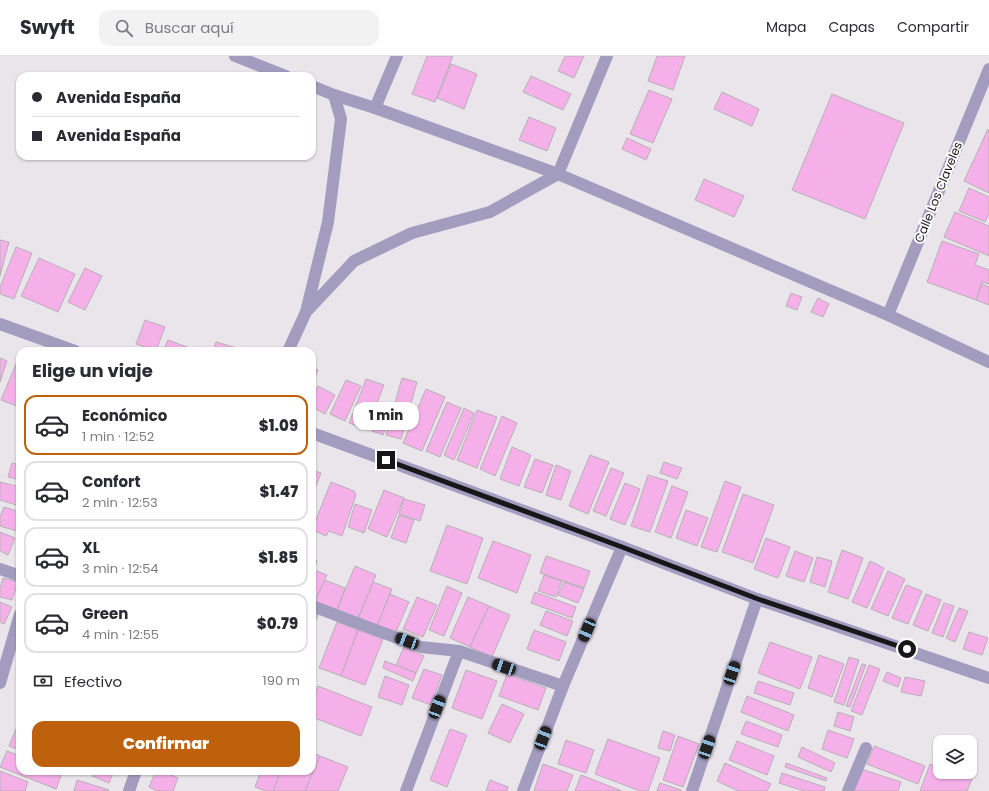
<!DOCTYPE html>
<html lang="es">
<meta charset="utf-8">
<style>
:root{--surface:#fff;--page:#f2f2f3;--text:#2b2b33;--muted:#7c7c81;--line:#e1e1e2;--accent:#bd610c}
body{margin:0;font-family:Poppins,sans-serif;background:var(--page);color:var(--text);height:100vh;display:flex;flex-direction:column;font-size:15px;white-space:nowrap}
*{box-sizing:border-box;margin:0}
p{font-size:13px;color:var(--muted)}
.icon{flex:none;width:22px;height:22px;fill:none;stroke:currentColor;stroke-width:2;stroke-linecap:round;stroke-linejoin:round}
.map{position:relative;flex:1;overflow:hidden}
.panel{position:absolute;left:16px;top:291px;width:300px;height:428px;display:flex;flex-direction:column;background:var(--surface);border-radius:12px;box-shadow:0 1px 3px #0004}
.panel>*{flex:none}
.top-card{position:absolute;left:16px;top:16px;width:300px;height:88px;border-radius:12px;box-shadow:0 1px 3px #0004;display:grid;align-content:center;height:88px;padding:0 16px;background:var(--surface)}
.tools{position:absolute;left:933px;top:679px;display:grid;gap:8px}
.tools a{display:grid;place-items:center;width:44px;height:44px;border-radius:8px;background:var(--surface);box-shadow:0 1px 3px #0004;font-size:20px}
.end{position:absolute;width:18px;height:18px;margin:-9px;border:5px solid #171618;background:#fff;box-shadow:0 0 0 2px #fff}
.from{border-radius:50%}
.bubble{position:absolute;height:28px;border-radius:12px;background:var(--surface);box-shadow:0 1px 3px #0004;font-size:13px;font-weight:800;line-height:28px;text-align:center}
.car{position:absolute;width:12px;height:24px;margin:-12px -6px;border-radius:5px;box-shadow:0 0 3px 1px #0007;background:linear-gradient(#222 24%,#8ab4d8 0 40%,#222 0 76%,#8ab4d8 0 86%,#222 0)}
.top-card b{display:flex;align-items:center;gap:14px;height:38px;font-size:15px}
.top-card b+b{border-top:1px solid var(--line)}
.top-card i{width:10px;height:10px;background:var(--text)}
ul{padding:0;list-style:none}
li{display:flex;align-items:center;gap:12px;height:60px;margin:0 8px 6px;padding:0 8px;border:2px solid var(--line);border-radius:12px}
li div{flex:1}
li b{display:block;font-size:15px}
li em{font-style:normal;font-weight:800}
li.current{border-color:var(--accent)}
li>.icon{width:36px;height:36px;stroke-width:1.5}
h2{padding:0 16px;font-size:18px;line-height:48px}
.pay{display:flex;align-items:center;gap:10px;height:44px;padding:0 16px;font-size:15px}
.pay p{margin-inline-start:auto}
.button{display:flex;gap:8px;margin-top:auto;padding:8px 16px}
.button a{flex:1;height:46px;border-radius:12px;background:var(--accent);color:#fff;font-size:16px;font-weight:800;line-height:46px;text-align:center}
header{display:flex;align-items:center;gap:24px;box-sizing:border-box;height:56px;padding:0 20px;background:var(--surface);border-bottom:1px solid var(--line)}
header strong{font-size:19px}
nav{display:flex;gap:22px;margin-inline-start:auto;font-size:14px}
.search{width:280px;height:36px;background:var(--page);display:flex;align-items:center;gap:10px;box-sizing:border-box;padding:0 14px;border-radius:12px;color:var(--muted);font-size:15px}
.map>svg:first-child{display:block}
.building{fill:#f5b0ea;stroke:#b6b1b5}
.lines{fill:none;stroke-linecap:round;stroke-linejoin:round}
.minor{stroke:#a29dbf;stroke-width:12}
.route{stroke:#171618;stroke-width:5}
.labels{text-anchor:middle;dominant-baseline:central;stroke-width:4;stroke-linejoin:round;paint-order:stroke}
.street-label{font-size:12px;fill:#171618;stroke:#fff}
</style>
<header>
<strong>Swyft</strong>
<div class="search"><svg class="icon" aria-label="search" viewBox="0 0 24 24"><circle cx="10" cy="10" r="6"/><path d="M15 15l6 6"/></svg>Buscar aquí</div>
<nav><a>Mapa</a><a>Capas</a><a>Compartir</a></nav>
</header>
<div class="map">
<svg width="989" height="735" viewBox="0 0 989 735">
<rect width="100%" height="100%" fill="#e9e5eb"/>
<!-- building -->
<g class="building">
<polygon points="427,0 453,0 435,46 412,38"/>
<polygon points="565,0 584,0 574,22 558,15"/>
<polygon points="657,0 685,0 673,34 648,25"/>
<polygon points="451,8 477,18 464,53 437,42"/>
<polygon points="531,20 571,38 563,54 523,36"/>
<polygon points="649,34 672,43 653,87 630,78"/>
<polygon points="722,36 759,53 752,70 714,53"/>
<polygon points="832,38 904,67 865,163 792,134"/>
<polygon points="529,61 556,72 547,95 519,84"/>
<polygon points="988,73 989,74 989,137 964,125"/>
<polygon points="627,82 651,93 646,104 622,93"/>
<polygon points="704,123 744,140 734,161 695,144"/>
<polygon points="969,132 989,141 989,158 985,166 959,155"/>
<polygon points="955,156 989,170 989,200 944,181"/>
<polygon points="0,184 9,186 0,220"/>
<polygon points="942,185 979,198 975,209 989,214 989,228 982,226 976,244 927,226"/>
<polygon points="16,191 32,197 14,243 0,238 0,231"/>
<polygon points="39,202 75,218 58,256 21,240"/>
<polygon points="85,212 102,220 85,254 68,246"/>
<polygon points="982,228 989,231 989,249 976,244"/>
<polygon points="791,237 802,241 797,254 786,250"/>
<polygon points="818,242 829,248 823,261 811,256"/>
<polygon points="145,264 165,271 156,295 136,288"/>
<polygon points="168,284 198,295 163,295"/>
<polygon points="216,286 237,292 236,295 213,295"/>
<polygon points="0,302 7,305 0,326"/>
<polygon points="16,308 20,309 20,343 17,350 1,344"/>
<polygon points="312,311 318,314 312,328"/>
<polygon points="402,322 417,326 401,383 386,379"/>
<polygon points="366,323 384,329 367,374 349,367"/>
<polygon points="346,324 361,330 345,365 330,358"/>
<polygon points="318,330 335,339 325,358 312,351 312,342"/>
<polygon points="426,333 445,341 422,395 403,387"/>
<polygon points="447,346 461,352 440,401 426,395"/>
<polygon points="381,350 392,354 383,379 372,375"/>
<polygon points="464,352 474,357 454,404 444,399"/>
<polygon points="477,354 497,361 477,412 457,404"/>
<polygon points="502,360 517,367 495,420 480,413"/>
<polygon points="512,391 531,399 519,430 500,423"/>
<polygon points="590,399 609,406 588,458 569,450"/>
<polygon points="535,403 553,409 542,437 524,431"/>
<polygon points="664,406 682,412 677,423 660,417"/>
<polygon points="12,407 20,409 20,424 8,421"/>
<polygon points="556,409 571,415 561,444 546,439"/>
<polygon points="611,412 624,417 606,460 593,455"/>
<polygon points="312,414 321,417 312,440"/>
<polygon points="648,419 668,425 650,476 631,470"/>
<polygon points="725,425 741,431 717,496 701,491"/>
<polygon points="0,426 20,431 20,450 0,444"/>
<polygon points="331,426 354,435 356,439 342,480 329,475 326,480 312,474"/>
<polygon points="625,427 640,433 625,469 610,463"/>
<polygon points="672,430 688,436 671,482 655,476"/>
<polygon points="384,434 404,442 387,481 368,473"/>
<polygon points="743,438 774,449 753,507 722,496"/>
<polygon points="404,443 425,449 420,465 399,458"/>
<polygon points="355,448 372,454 364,477 348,471"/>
<polygon points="4,451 20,456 20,476 0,470 0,461"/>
<polygon points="686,454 708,462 697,490 676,482"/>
<polygon points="399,459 414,464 406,487 391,482"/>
<polygon points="447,469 483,482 467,528 430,515"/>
<polygon points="0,476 15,482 8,499 0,495"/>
<polygon points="766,482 790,491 778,522 754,513"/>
<polygon points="493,485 531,499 517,537 478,522"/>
<polygon points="842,494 863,502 848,543 828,536"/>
<polygon points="795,495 813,502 804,526 786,520"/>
<polygon points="546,500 590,515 584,532 540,517"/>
<polygon points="817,501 832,505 825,531 810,526"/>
<polygon points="312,502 317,505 312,517"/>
<polygon points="870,505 884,512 867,552 852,546"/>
<polygon points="355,510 376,519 358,563 337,554"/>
<polygon points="314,514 327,519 315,545 312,544 312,517"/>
<polygon points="888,515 905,523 888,560 871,553"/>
<polygon points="544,519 562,525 556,541 538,535"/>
<polygon points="3,522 18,526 12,544 0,541 0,533"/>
<polygon points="325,524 345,532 337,554 315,545"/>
<polygon points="373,526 392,533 377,570 358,563"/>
<polygon points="564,526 584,533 578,547 558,539"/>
<polygon points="906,529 922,535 908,568 892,562"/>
<polygon points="447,530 462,537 444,580 429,574"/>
<polygon points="535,536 576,551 572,562 531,547"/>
<polygon points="390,538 409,546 395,578 377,570"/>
<polygon points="926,538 941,544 928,575 913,569"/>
<polygon points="417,541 437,549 423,581 403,573"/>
<polygon points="468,541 489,550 470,591 450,582"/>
<polygon points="0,546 12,551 4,568 0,566"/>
<polygon points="944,547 954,550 943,581 932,577"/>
<polygon points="489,550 510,559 492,601 470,591"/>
<polygon points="959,552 968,555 955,586 946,582"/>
<polygon points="546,555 573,565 567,580 540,569"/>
<polygon points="312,557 318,559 312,573"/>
<polygon points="337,566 358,574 341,620 319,612"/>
<polygon points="358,574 383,583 365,629 341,620"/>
<polygon points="534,574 566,586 559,605 527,593"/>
<polygon points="969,576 988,582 982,599 963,593"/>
<polygon points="770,586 812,601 800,633 758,617"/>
<polygon points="404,591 424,600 416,617 396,609"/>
<polygon points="819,599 844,608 832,641 808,632"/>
<polygon points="849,601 859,604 844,649 834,646"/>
<polygon points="385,605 416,617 413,625 383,612"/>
<polygon points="862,608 866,609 850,651 846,650"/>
<polygon points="869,609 880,613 862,659 851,655"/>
<polygon points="424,613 442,619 431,649 412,642"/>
<polygon points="466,614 497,625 482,663 452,652"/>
<polygon points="887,616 901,622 898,631 883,625"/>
<polygon points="507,618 546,632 538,654 499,640"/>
<polygon points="385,620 409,629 402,649 378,641"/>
<polygon points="905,621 925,625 921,640 901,636"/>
<polygon points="758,625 794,637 790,649 754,637"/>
<polygon points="318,630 372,651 361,680 312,661 312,645"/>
<polygon points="747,640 794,659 788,675 741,656"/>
<polygon points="502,648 524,658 510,687 488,677"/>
<polygon points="838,656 854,661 850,675 834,670"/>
<polygon points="746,665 782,679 778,691 741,678"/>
<polygon points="16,673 20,675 20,694 9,690"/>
<polygon points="450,673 467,679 447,731 430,724"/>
<polygon points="828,674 854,683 847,702 822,693"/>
<polygon points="663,675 675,679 670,695 658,692"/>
<polygon points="678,680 699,688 683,731 663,724"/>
<polygon points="608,683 660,702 648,735 640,735 595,718"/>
<polygon points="566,684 594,694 586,717 558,708"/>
<polygon points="737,685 774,700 767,719 729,704"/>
<polygon points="874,690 925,710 918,728 867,708"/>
<polygon points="802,691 835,707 831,716 798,701"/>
<polygon points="7,695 20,700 20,715 56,715 62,717 56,733 0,711"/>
<polygon points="312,696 320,700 305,735 273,735 281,715 312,715"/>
<polygon points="320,700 348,711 338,735 305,735"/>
<polygon points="725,707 771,728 767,735 738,735 717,725"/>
<polygon points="786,707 827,722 826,725 785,711"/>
<polygon points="543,708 573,719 567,735 534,735"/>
<polygon points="930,708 940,712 940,716 951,716 972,723 967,735 920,735"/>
<polygon points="861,713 901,726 898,735 853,735"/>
<polygon points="0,715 28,726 25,735 0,735"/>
<polygon points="94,715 114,715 109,727 92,720"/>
<polygon points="156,715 162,715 178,722 173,735 157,735 149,731"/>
<polygon points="261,715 281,715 273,735 266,735 255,731"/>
<polygon points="782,717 825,731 824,735 804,735 779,727"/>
<polygon points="581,719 622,735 575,735"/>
<polygon points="77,724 109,734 108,735 74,735"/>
<polygon points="490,724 508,731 507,735 486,735"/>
<polygon points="660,727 681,734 681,735 657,735"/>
</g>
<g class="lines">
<!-- minor -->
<g class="minor">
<polyline points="235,0 286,20"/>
<polyline points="312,30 334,39 375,52 558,118 888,259 989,306"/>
<polyline points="375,52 397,0"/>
<polyline points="306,256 354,205 412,177 490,156 558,118 607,0"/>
<polyline points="888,259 989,13"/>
<polyline points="0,268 75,295"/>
<polyline points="288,295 306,256 328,166 341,63 334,39"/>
<polyline points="312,377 622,491 757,543 989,622"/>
<polyline points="0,513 20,520"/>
<polyline points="312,550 421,591 459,595"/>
<polyline points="0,627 20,558"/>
<polyline points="129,735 136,715"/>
<polyline points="406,735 459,595 563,630"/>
<polyline points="523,735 563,630 622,491"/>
<polyline points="692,735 757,543"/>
<polyline points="848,735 866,692"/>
</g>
</g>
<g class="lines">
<!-- route -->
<polyline class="route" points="386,404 622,491 758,543 907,593"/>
</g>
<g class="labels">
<!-- street labels -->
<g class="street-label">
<text transform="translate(938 136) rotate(-68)">Calle Los Claveles</text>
</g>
</g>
</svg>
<div class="tools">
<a><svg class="icon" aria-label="layers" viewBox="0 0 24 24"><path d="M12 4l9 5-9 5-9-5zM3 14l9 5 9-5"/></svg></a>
</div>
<i class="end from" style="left:907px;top:593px"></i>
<i class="end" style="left:386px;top:404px"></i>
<div class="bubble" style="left:353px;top:346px;width:66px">1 min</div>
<i class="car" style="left:587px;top:574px;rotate:203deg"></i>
<i class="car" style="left:407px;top:585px;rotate:291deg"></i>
<i class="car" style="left:504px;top:611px;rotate:289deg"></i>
<i class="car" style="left:732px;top:617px;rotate:19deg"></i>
<i class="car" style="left:437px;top:651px;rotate:21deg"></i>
<i class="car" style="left:543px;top:682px;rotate:21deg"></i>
<i class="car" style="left:707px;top:691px;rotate:19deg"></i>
<div class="top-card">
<b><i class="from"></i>Avenida España</b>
<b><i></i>Avenida España</b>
</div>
<section class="panel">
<h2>Elige un viaje</h2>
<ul>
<li class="current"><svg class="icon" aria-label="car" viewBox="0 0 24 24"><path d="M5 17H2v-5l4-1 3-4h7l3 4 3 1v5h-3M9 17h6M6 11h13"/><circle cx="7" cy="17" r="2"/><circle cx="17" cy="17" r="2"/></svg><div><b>Económico</b><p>1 min · 12:52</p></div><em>$1.09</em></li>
<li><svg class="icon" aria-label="car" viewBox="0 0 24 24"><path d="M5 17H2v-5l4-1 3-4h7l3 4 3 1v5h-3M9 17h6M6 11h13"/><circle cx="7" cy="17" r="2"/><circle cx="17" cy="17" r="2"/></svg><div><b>Confort</b><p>2 min · 12:53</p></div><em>$1.47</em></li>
<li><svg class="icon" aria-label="car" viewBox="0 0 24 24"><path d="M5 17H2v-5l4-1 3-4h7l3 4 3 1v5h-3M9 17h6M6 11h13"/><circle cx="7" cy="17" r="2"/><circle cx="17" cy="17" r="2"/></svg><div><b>XL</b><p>3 min · 12:54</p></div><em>$1.85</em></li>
<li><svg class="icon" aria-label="car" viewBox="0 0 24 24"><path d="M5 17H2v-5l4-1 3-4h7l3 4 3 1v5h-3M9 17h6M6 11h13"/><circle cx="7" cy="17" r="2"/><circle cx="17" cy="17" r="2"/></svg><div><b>Green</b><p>4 min · 12:55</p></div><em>$0.79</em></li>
</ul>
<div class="pay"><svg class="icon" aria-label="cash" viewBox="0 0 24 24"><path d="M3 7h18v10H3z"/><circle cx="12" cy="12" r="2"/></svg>Efectivo<p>190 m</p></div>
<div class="button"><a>Confirmar</a></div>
</section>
</div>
